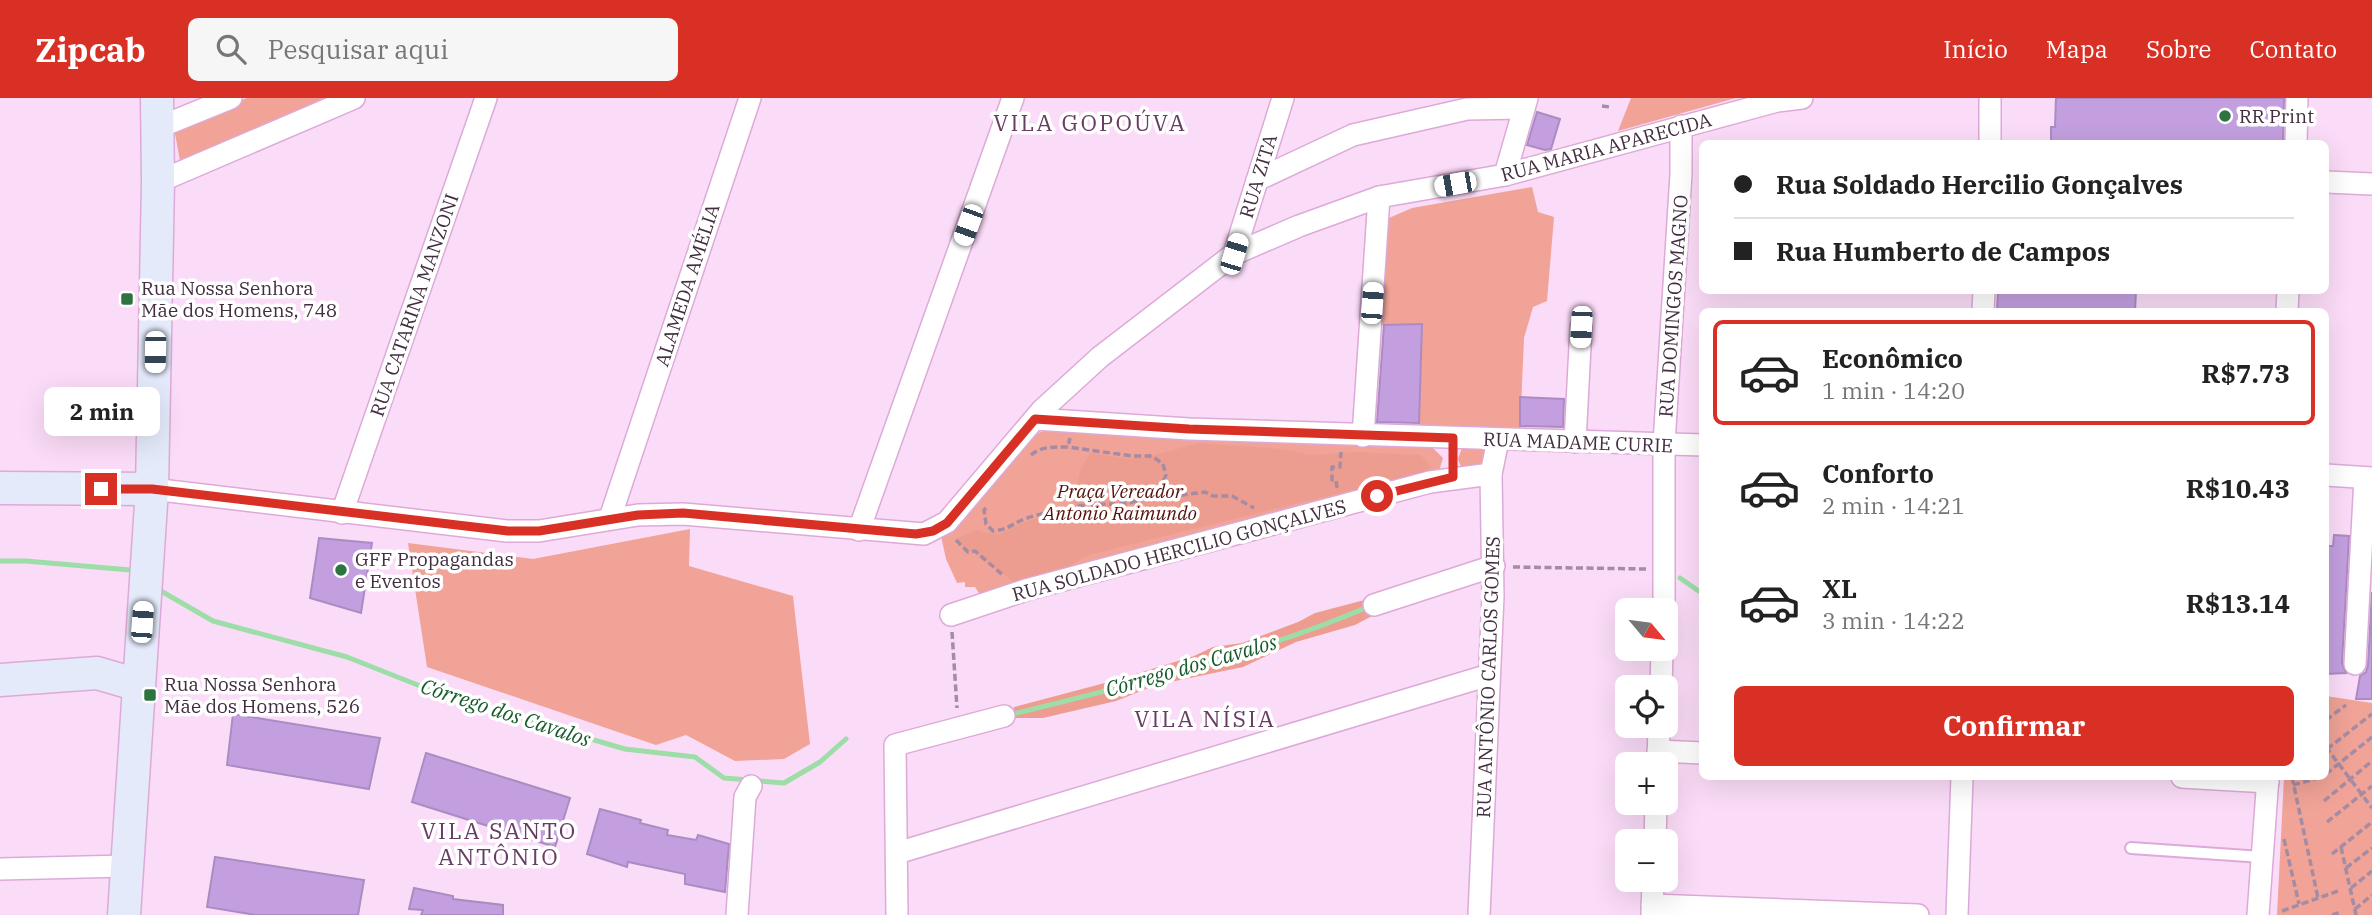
<!DOCTYPE html>
<html lang="pt">
<meta charset="utf-8">
<style>
:root{--surface:#fff;--page:#f6f6f6;--text:#222;--muted:#767676;--line:#e0e0e0;--accent:#d93025}
body{margin:0;font-family:"IBM Plex Serif",serif;background:var(--page);color:var(--text);height:100vh;display:flex;flex-direction:column;font-size:26px;white-space:nowrap}
*{box-sizing:border-box;margin:0}
p{font-size:23px;color:var(--muted)}
.icon{flex:none;width:38px;height:38px;fill:none;stroke:currentColor;stroke-width:2;stroke-linecap:round;stroke-linejoin:round}
.map{position:relative;flex:1;overflow:hidden}
.sheet{position:absolute;left:1699px;top:210px;width:630px;height:472px;display:flex;flex-direction:column;background:var(--surface);border-radius:10px;box-shadow:0 7px 28px #0002}
.sheet>*{flex:none}
.guide{position:absolute;left:1699px;top:42px;width:630px;height:154px;border-radius:10px;box-shadow:0 7px 28px #0002;display:grid;align-content:center;height:154px;padding:0 35px;background:var(--surface)}
.needle{width:46px;rotate:119deg}
.controls{position:absolute;left:1615px;top:500px;display:grid;gap:14px}
.controls a{display:grid;place-items:center;width:63px;height:63px;border-radius:10px;background:var(--surface);box-shadow:0 7px 28px #0002;font-size:35px}
.end{position:absolute;width:32px;height:32px;margin:-16px;border:9px solid #d93025;background:#fff;box-shadow:0 0 0 4px #fff}
.from{border-radius:50%}
.bubble{position:absolute;height:49px;border-radius:10px;background:var(--surface);box-shadow:0 7px 28px #0002;font-size:23px;font-weight:700;line-height:49px;text-align:center}
.car{position:absolute;width:21px;height:42px;margin:-21px -10px;border-radius:9px;box-shadow:0 0 5px 2px #0007;background:linear-gradient(#fff 24%,#345 0 40%,#fff 0 76%,#345 0 86%,#fff 0)}
.guide b{display:flex;align-items:center;gap:24px;height:66px;font-size:26px}
.guide b+b{border-top:2px solid var(--line)}
.guide i{width:18px;height:18px;background:var(--text)}
ul{padding:12px 0 0;list-style:none}
li{display:flex;align-items:center;gap:21px;height:105px;margin:0 14px 10px;padding:0 21px;border:4px solid transparent;border-radius:10px}
li div{flex:1}
li b{display:block;font-size:26px}
li em{font-style:normal;font-weight:700}
li.on{border-color:var(--accent)}
li>.icon{width:63px;height:63px;stroke-width:1.5}
.primary-button{display:flex;gap:14px;margin-top:auto;padding:14px 35px}
.primary-button a{flex:1;height:80px;border-radius:10px;background:var(--accent);color:#fff;font-size:28px;font-weight:700;line-height:80px;text-align:center}
header{display:flex;align-items:center;gap:42px;box-sizing:border-box;height:98px;padding:0 35px;background:var(--accent);color:#fff}
header strong{font-size:33px}
nav{display:flex;gap:38px;margin-inline-start:auto;font-size:24px}
.search{width:490px;height:63px;background:var(--page);display:flex;align-items:center;gap:18px;box-sizing:border-box;padding:0 24px;border-radius:10px;color:var(--muted);font-size:26px}
.map>svg:first-child{display:block}
.green{fill:#f0a396}
.forest{fill:#ed9d90}
.lines{fill:none;stroke-linecap:round;stroke-linejoin:round}
.stream{stroke:#9ddda8;stroke-width:5}
.building{fill:#c39fdf;stroke:#aa8cc2;stroke-width:2}
.lane-casing{stroke:#ddaad8;stroke-width:14}
.street-casing{stroke:#ddaad8;stroke-width:24}
.secondary-casing{stroke:#ddaad8;stroke-width:35}
.path{stroke:#a58ba3;stroke-width:3.5;stroke-dasharray:7 3.5;stroke-linecap:butt}
.lane{stroke:#fff;stroke-width:10}
.street{stroke:#fff;stroke-width:21}
.secondary{stroke:#e4eafa;stroke-width:32}
.route{stroke:#d93025;stroke-width:9}
.poi-dot{fill:#2e7440;stroke:#fff;stroke-width:2.5}
.labels{text-anchor:middle;dominant-baseline:central;stroke-width:7;stroke-linejoin:round;paint-order:stroke}
.poi-label{font-size:19px;fill:#422e40;stroke:#fff;text-anchor:start}
.street-label{font-size:19px;fill:#422e40;stroke:#fff}
.park-label{font-size:19px;font-style:italic;fill:#56100a;stroke:#fff}
.water-label{font-size:21px;font-style:italic;fill:#165b2b;stroke:#fff}
.quarter-label{font-size:23px;letter-spacing:2px;fill:#683c64;stroke:#fff}
</style>
<header>
<strong>Zipcab</strong>
<div class="search"><svg class="icon" aria-label="search" viewBox="0 0 24 24"><circle cx="10" cy="10" r="6"/><path d="M15 15l6 6"/></svg>Pesquisar aqui</div>
<nav><a>Início</a><a>Mapa</a><a>Sobre</a><a>Contato</a></nav>
</header>
<div class="map">
<svg width="2372" height="817" viewBox="0 0 2372 817">
<rect width="100%" height="100%" fill="#fbdcf8"/>
<!-- green -->
<g class="green">
<polygon points="247,0 335,0 180,63 174,30"/>
<polygon points="1631,0 1736,0 1618,33"/>
<polygon points="1532,89 1538,114 1554,119 1547,203 1533,209 1524,240 1520,333 1419,335 1422,227 1379,227 1389,120 1412,110"/>
<polygon points="1054,329 1432,349 1443,360 1439,373 982,500 975,489 965,489 965,484 957,485 946,461 941,438 1022,345 1038,335"/>
<polygon points="1463,347 1486,349 1487,369 1462,371 1458,361"/>
<polygon points="690,431 689,468 793,498 810,646 784,661 735,663 686,637 656,647 427,569 408,445 533,461"/>
<polygon points="2326,598 2372,605 2372,817 2277,817 2284,679 2326,679"/>
</g>
<!-- forest -->
<g class="forest">
<path d="M1199 345 1282 351 1311 357 1356 354 1420 357 1431 368 1426 376 1290 407 1088 457 1051 479 1020 488 979 459 975 453 968 454 955 441 976 432C1009 442 1002 431 1028 423 1048 417 1054 417 1074 405 1080 383 1075 375 1091 355L1129 361 1152 358Z"/>
<polygon points="1372,500 1374,517 1355,527 1296,544 1243,569 1156,587 1116,603 1043,620 1012,620 1014,609 1116,582 1194,558 1213,549 1242,545 1298,524 1315,515"/>
</g>
<g class="lines">
<!-- stream -->
<g class="stream">
<polyline points="0,463 26,463 130,472"/>
<polyline points="1680,480 1703,496"/>
<polyline points="161,493 213,523 347,559 453,601 625,651 695,659 724,680 784,685 820,664 846,641"/>
<path d="M1009 617C1131 587 1252 558 1368 509"/>
</g>
</g>
<!-- building -->
<g class="building">
<polygon points="2056,0 2284,0 2283,46 2051,46 2051,29 2055,29"/>
<polygon points="1537,14 1560,21 1551,51 1545,52 1527,47"/>
<polygon points="1998,192 2136,192 2135,214 1997,214"/>
<polygon points="1422,226 1419,325 1377,324 1384,227"/>
<polygon points="1520,299 1564,301 1563,329 1520,328"/>
<polygon points="2334,437 2349,438 2342,565 2346,575 2326,576 2326,448 2333,448"/>
<polygon points="319,440 372,445 361,515 310,500"/>
<polygon points="2372,494 2372,601 2356,601 2360,578 2366,574 2368,567"/>
<polygon points="233,616 380,640 369,691 227,667"/>
<polygon points="426,655 570,700 555,749 412,704"/>
<polygon points="600,711 641,722 640,725 668,732 667,737 696,742 698,737 729,746 725,794 685,786 685,776 628,764 627,769 587,756"/>
<polygon points="215,759 364,782 358,817 256,817 207,809"/>
<polygon points="414,790 453,798 453,801 503,807 503,817 421,817 423,812 409,811"/>
</g>
<g class="lines">
<!-- lane casing -->
<g class="lane-casing">
<polyline id="lane" points="2131,750 2262,759"/>
</g>
<!-- street casing -->
<g class="street-casing">
<g id="street">
<polyline points="1990,0 1990,46"/>
<polyline points="157,30 231,0"/>
<polyline points="2296,46 2297,0"/>
<polyline points="1505,77 1527,0"/>
<polyline points="1257,82 1353,37 1467,11 1523,10"/>
<polyline points="158,84 354,0"/>
<polyline points="2326,84 2372,86"/>
<polyline points="1234,156 1283,0"/>
<polyline points="1983,214 1984,192"/>
<polyline points="2287,214 2288,192"/>
<polyline points="1035,321 1189,331 1703,347"/>
<polyline points="1363,338 1379,99"/>
<polyline points="1575,344 1581,229"/>
<polyline points="2326,377 2372,380"/>
<polyline points="152,391 507,433 539,433 638,417 683,416 924,436 947,424 1042,312 1100,259 1234,156 1299,128 1379,99 1505,77 1777,3 1802,0"/>
<polyline points="342,415 486,0"/>
<polyline points="610,420 750,0"/>
<polyline points="859,432 1013,0"/>
<polyline points="1374,507 1494,468"/>
<polyline points="1664,513 1664,346 1681,76 1681,28"/>
<polyline points="951,517 1026,492 1430,384 1491,376"/>
<polyline points="2355,566 2365,380"/>
<polyline points="1661,590 1662,551"/>
<polyline points="1658,653 1703,655"/>
<polyline points="1658,665 1659,628"/>
<polyline points="2182,679 2268,684"/>
<polyline points="1655,744 1656,705"/>
<polyline points="897,755 1489,577"/>
<polyline points="0,771 126,768"/>
<polyline points="1652,807 1918,817"/>
<polyline points="737,817 745,699 751,688"/>
<polyline points="897,817 895,647 1004,618"/>
<polyline points="1479,817 1493,498 1491,376 1498,342"/>
<polyline points="1652,817 1653,782"/>
<polyline points="1957,817 1962,679"/>
<polyline points="2258,817 2268,679"/>
</g>
</g>
<!-- secondary casing -->
<g class="secondary-casing">
<g id="secondary">
<polyline points="0,390 152,391"/>
<polyline points="0,582 97,575 138,587"/>
<polyline points="124,817 152,391 158,84 157,0"/>
</g>
</g>
<!-- path -->
<g class="path">
<polyline points="1602,8 1610,9"/>
<path d="M1031 357C1042 348 1054 349 1068 349L1070 340"/>
<polyline points="1161,389 1182,397 1205,394 1213,398 1232,398 1254,410"/>
<polyline points="1337,390 1336,382 1332,382 1332,369 1340,369 1341,354"/>
<path d="M986 410 984 412 986 426 993 433C1006 432 1011 427 1022 422 1036 416 1070 409 1086 407 1108 405 1129 409 1150 398 1159 393 1162 386 1166 377L1163 366 1152 358H1132L1068 349"/>
<polyline points="956,442 968,454 975,453 1004,478"/>
<polyline points="1513,469 1646,471"/>
<polyline points="952,534 957,610"/>
<polyline points="2326,622 2346,607"/>
<polyline points="2326,649 2372,710"/>
<polyline points="2327,651 2372,616"/>
<polyline points="2326,676 2372,639"/>
<polyline points="2292,679 2318,800"/>
<polyline points="2293,687 2322,679"/>
<polyline points="2324,703 2372,663"/>
<polyline points="2327,724 2372,688"/>
<polyline points="2284,741 2299,806"/>
<polyline points="2341,749 2356,817"/>
<polyline points="2332,756 2372,724"/>
<polyline points="2346,770 2372,750"/>
<polyline points="2351,790 2372,773"/>
<polyline points="2355,811 2372,797"/>
<polyline points="2282,813 2338,793"/>
<polyline points="2332,817 2341,814"/>
</g>
<!-- lane -->
<use href="#lane" class="lane"/>
<!-- street -->
<use href="#street" class="street"/>
<!-- secondary -->
<use href="#secondary" class="secondary"/>
</g>
<g class="lines">
<!-- route -->
<polyline class="route" points="101,391 152,391 508,433 539,433 638,417 683,415 916,436 933,433 947,425 1035,321 1189,331 1453,340 1453,379 1377,398"/>
</g>
<!-- markers -->
<g class="poi-dot">
<circle cx="2225" cy="18" r="7"/>
<rect x="120" y="194" width="14" height="14" rx="3.5"/>
<circle cx="341" cy="472" r="7"/>
<rect x="143" y="590" width="14" height="14" rx="3.5"/>
</g>
<g class="labels">
<!-- poi labels -->
<g class="poi-label">
<text x="2239" y="18">RR Print</text>
<text x="141" y="190">Rua Nossa Senhora<tspan x="141" dy="22">Mãe dos Homens, 748</tspan></text>
<text x="355" y="461">GFF Propagandas<tspan x="355" dy="22">e Eventos</tspan></text>
<text x="164" y="586">Rua Nossa Senhora<tspan x="164" dy="22">Mãe dos Homens, 526</tspan></text>
</g>
<!-- street labels -->
<g class="street-label">
<text transform="translate(1606 49) rotate(-15)">RUA MARIA APARECIDA</text>
<text transform="translate(1258 78) rotate(-73)">RUA ZITA</text>
<text transform="translate(687 187) rotate(-72)">ALAMEDA AMÉLIA</text>
<text transform="translate(414 207) rotate(-71)">RUA CATARINA MANZONI</text>
<text transform="translate(1673 208) rotate(-86)">RUA DOMINGOS MAGNO</text>
<text transform="translate(1578 344) rotate(2)">RUA MADAME CURIE</text>
<text transform="translate(1179 452) rotate(-15)">RUA SOLDADO HERCILIO GONÇALVES</text>
<text transform="translate(1488 579) rotate(-88)">RUA ANTÔNIO CARLOS GOMES</text>
</g>
<!-- park labels -->
<g class="park-label">
<text x="1120" y="393">Praça Vereador<tspan x="1120" dy="22">Antonio Raimundo</tspan></text>
</g>
<!-- water labels -->
<g class="water-label">
<text transform="translate(1191 567) rotate(-16)">Córrego dos Cavalos</text>
<text transform="translate(506 614) rotate(18)">Córrego dos Cavalos</text>
</g>
<!-- quarter labels -->
<g class="quarter-label">
<text x="1090" y="24">VILA GOPOÚVA</text>
<text x="1205" y="620">VILA NÍSIA</text>
<text x="499" y="732">VILA SANTO<tspan x="499" dy="26">ANTÔNIO</tspan></text>
</g>
</g>
</svg>
<div class="controls">
<a><svg class="needle" viewBox="-14 -14 28 28"><path d="M0-13l5 13h-10z" fill="#e53935"/><path d="M0 13l5-13h-10z" fill="#767676"/></svg></a>
<a><svg class="icon" aria-label="locate" viewBox="0 0 24 24"><circle cx="12" cy="12" r="6"/><path d="M12 2v4M12 18v4M2 12h4M18 12h4"/></svg></a>
<a>+</a>
<a>−</a>
</div>
<i class="end from" style="left:1377px;top:398px"></i>
<i class="end" style="left:101px;top:391px"></i>
<div class="bubble" style="left:44px;top:289px;width:116px">2 min</div>
<i class="car" style="left:1455px;top:86px;rotate:260deg"></i>
<i class="car" style="left:968px;top:127px;rotate:200deg"></i>
<i class="car" style="left:1234px;top:156px;rotate:17deg"></i>
<i class="car" style="left:1372px;top:205px;rotate:4deg"></i>
<i class="car" style="left:1581px;top:229px;rotate:183deg"></i>
<i class="car" style="left:155px;top:254px;rotate:181deg"></i>
<i class="car" style="left:142px;top:524px;rotate:4deg"></i>
<div class="guide">
<b><i class="from"></i>Rua Soldado Hercilio Gonçalves</b>
<b><i></i>Rua Humberto de Campos</b>
</div>
<section class="sheet">
<ul>
<li class="on"><svg class="icon" aria-label="car" viewBox="0 0 24 24"><path d="M5 17H2v-5l4-1 3-4h7l3 4 3 1v5h-3M9 17h6M6 11h13"/><circle cx="7" cy="17" r="2"/><circle cx="17" cy="17" r="2"/></svg><div><b>Econômico</b><p>1 min · 14:20</p></div><em>R$7.73</em></li>
<li><svg class="icon" aria-label="car" viewBox="0 0 24 24"><path d="M5 17H2v-5l4-1 3-4h7l3 4 3 1v5h-3M9 17h6M6 11h13"/><circle cx="7" cy="17" r="2"/><circle cx="17" cy="17" r="2"/></svg><div><b>Conforto</b><p>2 min · 14:21</p></div><em>R$10.43</em></li>
<li><svg class="icon" aria-label="car" viewBox="0 0 24 24"><path d="M5 17H2v-5l4-1 3-4h7l3 4 3 1v5h-3M9 17h6M6 11h13"/><circle cx="7" cy="17" r="2"/><circle cx="17" cy="17" r="2"/></svg><div><b>XL</b><p>3 min · 14:22</p></div><em>R$13.14</em></li>
</ul>
<div class="primary-button"><a>Confirmar</a></div>
</section>
</div>
